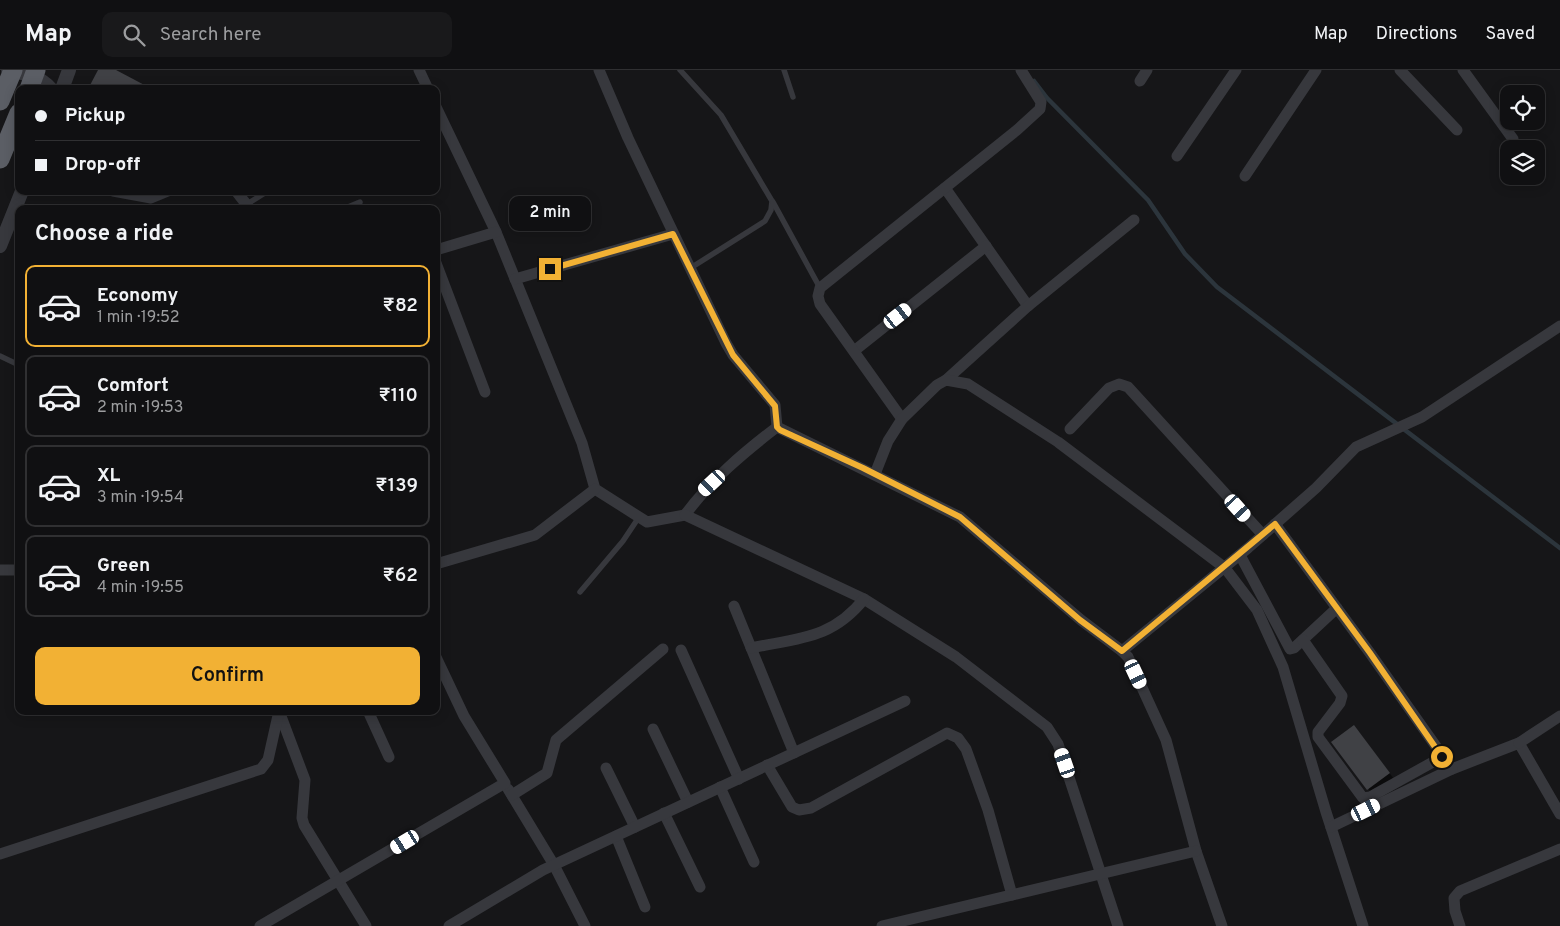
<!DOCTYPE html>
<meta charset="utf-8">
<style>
:root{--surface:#101012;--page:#19191b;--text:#f1f3f6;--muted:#9c9d9f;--line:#303032;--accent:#f2b134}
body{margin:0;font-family:Overpass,sans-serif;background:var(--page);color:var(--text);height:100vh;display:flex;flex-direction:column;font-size:19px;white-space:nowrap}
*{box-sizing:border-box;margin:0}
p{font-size:16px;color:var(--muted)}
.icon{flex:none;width:28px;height:28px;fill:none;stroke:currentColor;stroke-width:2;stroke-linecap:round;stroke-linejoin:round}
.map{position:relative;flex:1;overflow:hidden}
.sheet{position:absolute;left:15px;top:135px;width:425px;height:510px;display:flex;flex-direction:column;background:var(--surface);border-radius:10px;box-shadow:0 2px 12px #0003,0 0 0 1px var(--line)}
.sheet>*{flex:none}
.hud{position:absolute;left:15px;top:15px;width:425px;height:110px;border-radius:10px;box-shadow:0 2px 12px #0003,0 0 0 1px var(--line);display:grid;align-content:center;height:110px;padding:0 20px;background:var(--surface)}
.controls{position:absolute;left:1500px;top:15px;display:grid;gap:10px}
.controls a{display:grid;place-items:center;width:45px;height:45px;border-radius:10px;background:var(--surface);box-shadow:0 2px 12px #0003,0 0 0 1px var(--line);font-size:25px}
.end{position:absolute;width:22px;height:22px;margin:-11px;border:6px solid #f2b134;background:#111;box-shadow:0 0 0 2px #111}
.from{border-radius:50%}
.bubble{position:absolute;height:35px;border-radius:10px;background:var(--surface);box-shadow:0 2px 12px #0003,0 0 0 1px var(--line);font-size:16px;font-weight:600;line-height:35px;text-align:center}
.car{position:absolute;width:15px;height:30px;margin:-15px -8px;border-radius:6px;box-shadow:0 0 4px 1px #0007;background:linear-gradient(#fff 24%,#345 0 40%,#fff 0 76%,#345 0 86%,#fff 0)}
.hud b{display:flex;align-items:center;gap:18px;height:48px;font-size:19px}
.hud b+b{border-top:1px solid var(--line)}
.hud i{width:12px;height:12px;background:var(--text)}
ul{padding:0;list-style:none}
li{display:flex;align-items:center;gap:15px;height:82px;margin:0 10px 8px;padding:0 10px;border:2px solid var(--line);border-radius:10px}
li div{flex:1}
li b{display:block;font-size:19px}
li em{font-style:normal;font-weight:600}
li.current{border-color:var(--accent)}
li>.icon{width:45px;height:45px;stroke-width:1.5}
h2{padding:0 20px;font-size:22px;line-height:60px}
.button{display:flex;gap:10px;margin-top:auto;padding:10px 20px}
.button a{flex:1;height:58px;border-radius:10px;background:var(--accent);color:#111;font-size:20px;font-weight:600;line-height:58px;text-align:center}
header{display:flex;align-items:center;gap:30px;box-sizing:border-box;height:70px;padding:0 25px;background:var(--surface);border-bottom:1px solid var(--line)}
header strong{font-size:24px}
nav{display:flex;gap:28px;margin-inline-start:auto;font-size:18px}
.search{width:350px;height:45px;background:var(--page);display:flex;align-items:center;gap:12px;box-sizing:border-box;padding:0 18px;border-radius:10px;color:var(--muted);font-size:19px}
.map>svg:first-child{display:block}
.shadow{fill:#0007}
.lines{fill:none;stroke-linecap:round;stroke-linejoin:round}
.stream{stroke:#2c353c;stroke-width:4.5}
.building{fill:#404145}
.service{stroke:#37383d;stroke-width:5.5}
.minor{stroke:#37383d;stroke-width:11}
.tertiary{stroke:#37383d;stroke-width:14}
.trunk{stroke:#5b5e65;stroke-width:19}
.trunk-bridge{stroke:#5b5e65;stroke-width:19}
.route{stroke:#f2b134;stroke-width:6}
</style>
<header>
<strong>Map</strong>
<div class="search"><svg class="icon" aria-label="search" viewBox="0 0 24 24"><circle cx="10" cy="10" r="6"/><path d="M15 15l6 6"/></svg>Search here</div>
<nav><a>Map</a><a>Directions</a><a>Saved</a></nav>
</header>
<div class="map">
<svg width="1560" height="856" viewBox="0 0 1560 856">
<rect width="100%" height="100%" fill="#161618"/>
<!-- shadow -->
<polygon class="shadow" points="1359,662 1394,709 1373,725 1333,672"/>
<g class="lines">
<!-- stream -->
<polyline class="stream" points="1034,11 1047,28 1148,130 1185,184 1217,217 1560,478"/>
</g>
<!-- building -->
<g class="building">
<polygon points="98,0 116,0 152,19 88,19"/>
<polygon points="1354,655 1390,703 1367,720 1331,672"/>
</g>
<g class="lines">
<!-- service -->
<g class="service">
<polyline points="680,0 721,45 772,131 771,140 765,151 689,199"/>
<polyline points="784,0 793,27"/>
<polyline points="773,132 820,218"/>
<polyline points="247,134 268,121"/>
<polyline points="343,139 360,132"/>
<polyline points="0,286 19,295"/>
<polyline points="580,522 623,471 639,447"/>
</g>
<!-- minor -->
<g class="minor">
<polyline points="419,0 428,19"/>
<polyline points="599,0 628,68 726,273 733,285 775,335 777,357 960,447 1081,550 1122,581 1128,587 1166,670 1196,781 1222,856"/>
<polyline points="1400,0 1457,60"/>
<polyline points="1463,0 1513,69"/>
<polyline points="1140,11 1147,0"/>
<path d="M436 37 496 162 582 373 595 419 647 452 685 445C710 411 743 383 777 357"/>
<polyline points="1177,86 1236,0"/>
<polyline points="1245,106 1316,0"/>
<polyline points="945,118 1028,236"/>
<polyline points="113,121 151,128 168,121"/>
<polyline points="236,121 250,139"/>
<polyline points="436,180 496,162"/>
<polyline points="436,193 485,322"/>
<polyline points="515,209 673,164"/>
<polyline points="854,281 986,176"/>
<polyline points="946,310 1028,236 1134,150"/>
<polyline points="902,349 820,234 818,226 820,218 1017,60 1040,39 1041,32 1021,0"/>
<polyline points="1070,359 1109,318 1119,314 1128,317 1263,465"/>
<polyline points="875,404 888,371 902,349 937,315 946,310 968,314 1058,372 1225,498 1257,540 1283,597 1326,742 1363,856"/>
<polyline points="685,445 864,529 956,587 1047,657 1058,674 1118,856"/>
<polyline points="1275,454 1370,583 1452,699 1519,673 1560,744"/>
<polyline points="1240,485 1290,579 1294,578 1337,538"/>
<polyline points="436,494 535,465 595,419"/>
<polyline points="0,500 19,500"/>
<polyline points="734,536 794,683"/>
<polyline points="1303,570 1342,626 1340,633 1318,662 1318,667 1363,728 1370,727 1442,687"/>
<path d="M751 578C799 568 832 569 864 529"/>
<polyline points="681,580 739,709"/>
<polyline points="1122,581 1248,478 1316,418 1356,377 1422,347 1560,256"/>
<polyline points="279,641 305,710 302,748 304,755 366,856"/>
<polyline points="368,641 389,687"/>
<polyline points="653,659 688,732"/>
<polyline points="1519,673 1560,646"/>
<polyline points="767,695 792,737 799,740 811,738 947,663 958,668 966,679 988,740 1012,825"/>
<polyline points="606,698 635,757"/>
<polyline points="720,717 754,792"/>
<polyline points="508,719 554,795 585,856"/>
<polyline points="512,725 547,703 556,670 663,579"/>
<polyline points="664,743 700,817"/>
<polyline points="1331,757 1452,699"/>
<polyline points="616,766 645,837"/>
<polyline points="0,784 261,699 268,690 279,641"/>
<polyline points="260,856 505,713 464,646 436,587"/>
<polyline points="449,856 543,800 905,631"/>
<polyline points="882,856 1196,781"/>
<polyline points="1460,856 1455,841 1454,828 1460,821 1560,779"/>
</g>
<!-- tertiary -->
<g class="tertiary">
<path d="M8 0C24 3 40 6 51 19"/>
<polyline points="62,19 69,0"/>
<polyline points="0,176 22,121"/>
</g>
<!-- trunk -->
<polyline class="trunk" points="0,89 19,43"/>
<!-- trunk-bridge -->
<g class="trunk-bridge">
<polyline points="29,19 36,0"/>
<polyline points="0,31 13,0"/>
</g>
</g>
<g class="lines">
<!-- route -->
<polyline class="route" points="550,199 673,164 733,285 775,336 777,357 780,360 863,398 960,447 1080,550 1122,581 1275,454 1370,583 1442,687"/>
</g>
</svg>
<div class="controls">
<a><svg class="icon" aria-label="locate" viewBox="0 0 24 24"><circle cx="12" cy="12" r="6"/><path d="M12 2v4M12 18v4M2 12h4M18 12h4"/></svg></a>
<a><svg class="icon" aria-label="layers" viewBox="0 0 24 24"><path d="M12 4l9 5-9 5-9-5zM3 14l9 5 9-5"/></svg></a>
</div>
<i class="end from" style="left:1442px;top:687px"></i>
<i class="end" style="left:550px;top:199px"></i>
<div class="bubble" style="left:509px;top:126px;width:82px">2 min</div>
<i class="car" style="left:898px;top:246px;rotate:52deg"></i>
<i class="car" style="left:712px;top:413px;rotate:227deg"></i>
<i class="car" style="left:1238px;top:438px;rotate:138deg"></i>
<i class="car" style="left:1136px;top:604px;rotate:155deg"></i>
<i class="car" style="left:1065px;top:693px;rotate:341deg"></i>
<i class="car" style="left:1366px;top:740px;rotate:64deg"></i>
<i class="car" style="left:405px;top:772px;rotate:239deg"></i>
<div class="hud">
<b><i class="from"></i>Pickup</b>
<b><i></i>Drop-off</b>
</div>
<section class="sheet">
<h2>Choose a ride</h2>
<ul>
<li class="current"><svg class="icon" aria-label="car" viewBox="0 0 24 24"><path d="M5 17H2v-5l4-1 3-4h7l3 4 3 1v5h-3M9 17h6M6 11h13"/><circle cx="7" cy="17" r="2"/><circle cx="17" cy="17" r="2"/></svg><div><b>Economy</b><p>1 min · 19:52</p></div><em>₹82</em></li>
<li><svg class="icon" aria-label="car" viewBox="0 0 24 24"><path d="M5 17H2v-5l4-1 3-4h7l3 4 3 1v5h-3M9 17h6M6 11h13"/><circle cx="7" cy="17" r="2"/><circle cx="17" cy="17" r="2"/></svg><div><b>Comfort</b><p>2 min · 19:53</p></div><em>₹110</em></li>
<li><svg class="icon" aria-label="car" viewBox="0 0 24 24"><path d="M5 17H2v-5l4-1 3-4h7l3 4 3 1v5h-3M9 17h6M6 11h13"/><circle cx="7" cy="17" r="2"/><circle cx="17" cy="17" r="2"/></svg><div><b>XL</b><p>3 min · 19:54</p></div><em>₹139</em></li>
<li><svg class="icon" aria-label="car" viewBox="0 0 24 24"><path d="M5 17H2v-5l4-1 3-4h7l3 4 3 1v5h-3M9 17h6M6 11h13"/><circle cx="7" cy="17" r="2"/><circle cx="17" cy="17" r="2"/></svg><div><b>Green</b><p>4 min · 19:55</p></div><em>₹62</em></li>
</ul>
<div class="button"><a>Confirm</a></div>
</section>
</div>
